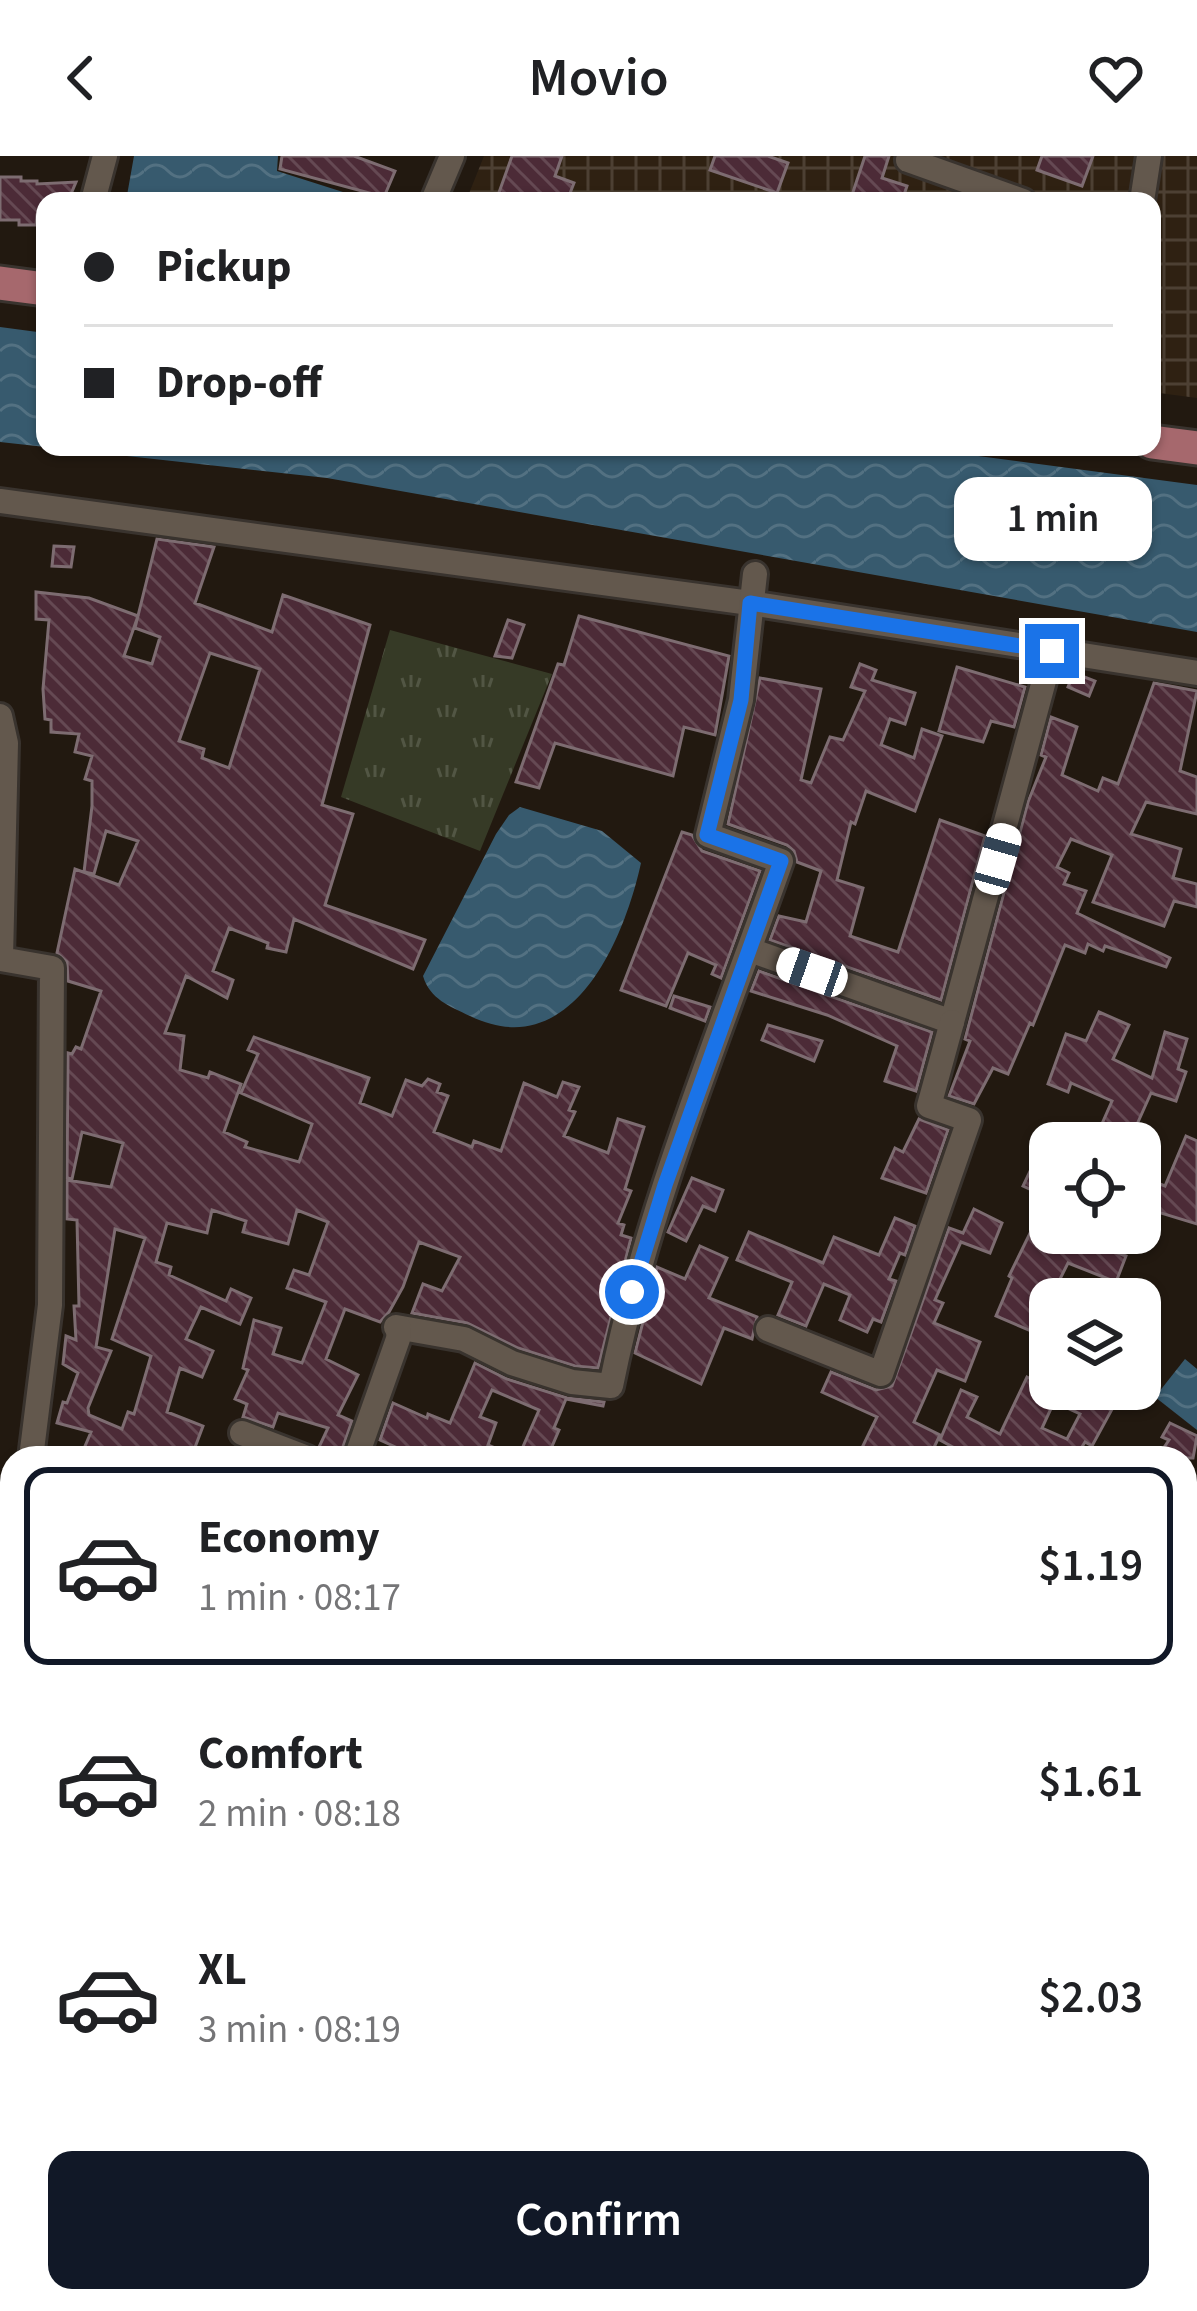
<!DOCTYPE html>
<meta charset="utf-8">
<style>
:root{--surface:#fff;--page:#f6f6f6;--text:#202124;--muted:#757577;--line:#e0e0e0;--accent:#111827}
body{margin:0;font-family:"Source Sans 3",sans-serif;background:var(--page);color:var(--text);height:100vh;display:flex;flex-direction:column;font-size:45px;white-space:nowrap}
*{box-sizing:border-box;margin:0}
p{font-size:39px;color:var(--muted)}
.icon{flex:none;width:66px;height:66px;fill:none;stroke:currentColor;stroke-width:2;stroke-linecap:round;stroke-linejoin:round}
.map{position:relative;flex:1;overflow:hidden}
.side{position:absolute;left:0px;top:1290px;width:1197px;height:867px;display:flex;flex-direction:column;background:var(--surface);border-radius:36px 36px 0 0;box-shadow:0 3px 9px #0004}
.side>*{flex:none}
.top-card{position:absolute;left:36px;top:36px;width:1125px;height:264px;border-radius:24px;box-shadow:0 3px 9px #0004;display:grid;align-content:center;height:264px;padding:0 48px;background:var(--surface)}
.controls{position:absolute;left:1029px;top:966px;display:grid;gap:24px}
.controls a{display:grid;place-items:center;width:132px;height:132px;border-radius:24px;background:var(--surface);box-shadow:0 3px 9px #0004;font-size:60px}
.end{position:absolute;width:54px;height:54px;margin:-27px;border:15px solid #1a73e8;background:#fff;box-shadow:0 0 0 6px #fff}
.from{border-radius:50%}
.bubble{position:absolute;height:84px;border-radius:24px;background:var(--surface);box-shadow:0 3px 9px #0004;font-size:39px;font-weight:600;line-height:84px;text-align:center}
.car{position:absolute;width:36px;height:72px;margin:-36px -18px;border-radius:15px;box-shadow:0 0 9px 3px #0007;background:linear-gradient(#fff 24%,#345 0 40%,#fff 0 76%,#345 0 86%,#fff 0)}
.top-card b{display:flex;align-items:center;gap:42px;height:114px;font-size:45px}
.top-card b+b{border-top:3px solid var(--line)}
.top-card i{width:30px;height:30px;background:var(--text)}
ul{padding:21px 0 0;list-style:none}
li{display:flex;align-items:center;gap:36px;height:198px;margin:0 24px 18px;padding:0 24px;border:6px solid transparent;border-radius:24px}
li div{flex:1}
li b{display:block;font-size:45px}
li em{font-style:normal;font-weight:600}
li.selected{border-color:var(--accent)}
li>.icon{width:108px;height:108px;stroke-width:1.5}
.button{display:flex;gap:24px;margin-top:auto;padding:24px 48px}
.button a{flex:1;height:138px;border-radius:24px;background:var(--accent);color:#fff;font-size:48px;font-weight:600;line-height:138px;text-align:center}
header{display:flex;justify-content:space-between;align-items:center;height:156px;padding:0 48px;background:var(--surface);font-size:54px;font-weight:600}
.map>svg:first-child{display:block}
.industrial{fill:url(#industrial-grid)}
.park{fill:url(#park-tufts)}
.water{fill:url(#water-waves)}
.building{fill:url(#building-back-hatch);stroke:#7d6c71;stroke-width:3;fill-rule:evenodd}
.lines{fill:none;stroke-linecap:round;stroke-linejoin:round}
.minor-casing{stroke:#39332e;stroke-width:30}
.major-casing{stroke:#39332e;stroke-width:39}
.minor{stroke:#63584d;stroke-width:24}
.major{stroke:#a6686d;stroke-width:33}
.route{stroke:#1a73e8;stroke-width:15}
</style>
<header><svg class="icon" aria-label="back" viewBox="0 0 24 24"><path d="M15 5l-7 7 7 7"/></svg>Movio<svg class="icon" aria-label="heart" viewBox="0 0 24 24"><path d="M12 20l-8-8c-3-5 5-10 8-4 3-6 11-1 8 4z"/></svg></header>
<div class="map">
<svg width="1197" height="2155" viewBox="0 0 1197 2155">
<defs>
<pattern id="industrial-grid" width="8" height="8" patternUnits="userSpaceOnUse" patternTransform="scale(3)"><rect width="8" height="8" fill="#2f2112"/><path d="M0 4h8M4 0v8" fill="none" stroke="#4d4033"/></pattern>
<pattern id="park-tufts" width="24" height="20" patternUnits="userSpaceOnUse" patternTransform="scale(3)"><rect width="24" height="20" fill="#363a26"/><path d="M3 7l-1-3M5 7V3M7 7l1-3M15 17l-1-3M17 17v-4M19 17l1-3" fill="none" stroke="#525644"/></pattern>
<pattern id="water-waves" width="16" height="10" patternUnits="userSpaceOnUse" patternTransform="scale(3)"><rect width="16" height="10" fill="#375a6e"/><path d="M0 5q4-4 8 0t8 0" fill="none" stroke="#537182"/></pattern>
<pattern id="building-back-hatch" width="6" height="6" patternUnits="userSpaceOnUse" patternTransform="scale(3)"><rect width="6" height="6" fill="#4c2b37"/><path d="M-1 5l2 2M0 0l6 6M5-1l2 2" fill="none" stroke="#654953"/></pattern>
</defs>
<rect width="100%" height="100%" fill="#221910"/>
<!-- industrial -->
<polygon class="industrial" points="484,0 1197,0 1197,242 1152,236 1152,45 466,45"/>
<!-- park -->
<polygon class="park" points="390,474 552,518 480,695 341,641"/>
<!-- water -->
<g class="water">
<polygon points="134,0 278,0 277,15 368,44 126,45"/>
<polygon points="0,171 45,177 45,291 910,291 1197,329 1197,476 327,322 0,286"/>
<path d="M520 651 602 675 641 707C624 785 571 909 470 860 449 850 430 843 423 820L496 678 509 659Z"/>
<polygon points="1185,1203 1197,1213 1197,1274 1155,1241"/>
<polygon points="1185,1839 1197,1843 1197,1919 1185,1911"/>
<polygon points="1185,2049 1197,2052 1197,2153 1164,2150 1158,2145 1185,2145"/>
</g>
<!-- building -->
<g class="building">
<polygon points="282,0 354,0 395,15 384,41 280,13"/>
<polygon points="512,0 562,0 555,20 574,27 567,45 497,42"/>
<polygon points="715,0 768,0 788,7 777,37 710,14"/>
<polygon points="865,0 889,0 882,22 907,30 902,45 850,45"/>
<polygon points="1042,0 1093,0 1082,30 1037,14"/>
<polygon points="0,21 21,21 21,25 37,25 37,28 76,26 68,45 45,45 45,59 37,59 36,69 19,69 19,64 0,64"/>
<path d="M157 383 214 391 195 447 272 476 283 439 370 469 322 649 353 658 325 749 425 784 413 813 294 763 286 796 267 792 268 787 229 772 213 815 233 824 227 842 186 820 165 877 184 880 180 914 208 922 210 916 241 928 224 976 247 986 245 991 299 1006 312 968 241 937 258 898 248 894 254 881 369 922 360 947 392 960 406 924 422 930 428 923 440 928 437 936 448 940 434 976 472 991 474 985 501 995 524 927 557 941 563 926 579 931 569 954 575 956 564 980 608 997 618 963 644 971 625 1033 631 1035 618 1067 624 1069 621 1079 631 1082 598 1212 575 1210 518 1192 467 1167 412 1157 423 1128 442 1135 460 1101 419 1086 403 1131 389 1156 380 1166 345 1153 326 1203 358 1219 338 1259 352 1265 339 1302 319 1291 328 1272 278 1257 273 1271 243 1261 247 1248 235 1243 248 1214 243 1212 254 1164 281 1172 273 1198 302 1207 326 1146 287 1132 294 1114 309 1119 328 1066 297 1054 288 1088 243 1076 246 1065 212 1054 207 1077 167 1067 156 1106 171 1111 169 1119 226 1145 231 1133 251 1142 240 1168 201 1151 186 1183 213 1195 202 1221 180 1212 167 1256 203 1270 191 1302H80L91 1276 57 1267 63 1246 67 1247 78 1217 63 1208 66 1180 76 1184 74 1150H79L77 1064 67 1063V1024L111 1031 123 987 82 976 72 1023 67 1022 68 897 72 898 76 891 81 893 101 835 68 825 67 806 57 797 75 713 119 729 138 685 106 675 94 718 84 716 92 650V625L85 623 92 600 75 596 79 578 51 576V564L45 563 43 533 49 464 36 463V436L89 442 138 460 124 500 152 508 160 481 135 472ZM210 497 260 513 229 612 202 602 204 593 179 585ZM115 1073 145 1082 112 1183 151 1200 134 1258 128 1256 122 1273 89 1259 88 1252 111 1195 96 1191Z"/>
<polygon points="54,390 74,391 71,411 52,410"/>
<polygon points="579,460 729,500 715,579 684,571 673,620 555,587 539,632 516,626 558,508 564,509"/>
<polygon points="508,464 524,469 512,502 495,500"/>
<polygon points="860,508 876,514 872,524 915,537 905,568 890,563 881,589 914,602 922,573 942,580 915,655 866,635 855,668 851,666 837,724 863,732 850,780 898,796 940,664 985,680 941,844 770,784 779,760 806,766 821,715 797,706 794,695 787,689 728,668 760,522 821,533 801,624 811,627 830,581 843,584 865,535 851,531"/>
<polygon points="957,511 1025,531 1014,571 991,565 983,586 939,575"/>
<polygon points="1074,517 1095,525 1089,540 1068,531"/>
<polygon points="1154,527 1197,535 1180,615 1197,621 1197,658 1146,646 1131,678 1181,693 1173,722 1197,728 1197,751 1174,745 1164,770 1093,746 1112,699 1071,683 1057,711 1069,717 1064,728 1086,735 1077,757 1170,802 1166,811 1105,790 1103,795 1088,788 1085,797 1065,789 1033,869 1030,867 1008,918 993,912 974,948 949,940 970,885 965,883 1028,646 1046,601 1041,599 1051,561 1077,571 1062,619 1098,635 1103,622 1118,628"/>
<polygon points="682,676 692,679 702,695 760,715 721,822 712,818 716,809 688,797 666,850 621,834"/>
<polygon points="759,815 932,876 916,935 885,925 897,890 827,859 751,835"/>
<polygon points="674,840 710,851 705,865 670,852"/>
<polygon points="1099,856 1129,869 1113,903 1152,922 1165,876 1187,883 1178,913 1186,916 1176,945 1151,937 1130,984 1101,970 1112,945 1071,927 1068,936 1048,928 1066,878 1086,885"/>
<polygon points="768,869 822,885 814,905 762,884"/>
<polygon points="919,963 948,974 926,1037 882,1022 895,992 903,996"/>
<polygon points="1186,980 1197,985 1197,1068 1158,1056 1152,1071 1140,1065 1140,1044 1152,1049 1160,1028 1165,1030"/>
<polygon points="1033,1009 1050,1017 1045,1040 1023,1030"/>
<polygon points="692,1022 723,1034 715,1055 703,1050 686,1085 668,1076"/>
<polygon points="974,1053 1002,1067 990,1097 961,1086 935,1144 943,1147 934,1167 980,1186 965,1225 937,1214 914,1266 940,1279 929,1302 857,1302 877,1261 822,1236 831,1216 876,1234 892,1230 949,1072 963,1077"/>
<polygon points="895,1062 915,1070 905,1099 900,1097 889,1123 896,1125 881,1166 873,1163 867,1176 840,1164 850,1139 824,1128 806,1170 778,1159 792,1126 737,1104 749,1076 823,1107 834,1081 879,1099"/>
<polygon points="1036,1065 1050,1071 1050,1077 1064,1077 1126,1100 1116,1126 1068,1107 1050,1143 1050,1183 996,1160 1012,1122 1009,1120"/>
<polygon points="700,1090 727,1102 709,1142 757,1161 752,1183 724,1172 701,1228 635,1197 657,1111 685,1123"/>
<polygon points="475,1207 507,1223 567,1242 604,1246 603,1250 566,1243 554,1272 559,1274 547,1302 518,1302 539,1254 492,1234 480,1261 496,1267 488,1289 518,1302 452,1302 425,1291 420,1302 380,1284 393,1247 427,1262 428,1258 450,1267"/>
<path d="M1027 1221 1050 1233H1080L1100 1240 1102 1233H1123L1092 1290 1085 1286 1075 1302H973L940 1284 961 1234 977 1241 967 1261 1000 1278ZM1054 1246 1080 1258 1067 1283 1042 1272Z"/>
<polygon points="1170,1267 1197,1280 1193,1302 1157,1302 1169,1284 1162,1281"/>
</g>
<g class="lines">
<!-- minor casing -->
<g class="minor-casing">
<g id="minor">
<polyline points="908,4 1023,45"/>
<polyline points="93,45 105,0"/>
<polyline points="433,45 452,0"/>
<polyline points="1142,45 1149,0"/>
<polyline points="0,345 750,447 1197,517"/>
<polyline points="0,560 6,587 1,803 52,812 50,1149 31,1302"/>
<polyline points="750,794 952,866 1052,495"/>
<path d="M396 1171 464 1183 512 1207 572 1226 611 1230C647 1050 720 878 781 705L708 679 741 544 755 418"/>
<polyline points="768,1173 881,1218 969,964 929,950 952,866"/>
<polyline points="242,1277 307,1302"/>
<polyline points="356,1302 398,1183 399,1172"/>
<polyline points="1185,1510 1197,1494"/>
<polyline points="0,1549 12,1453"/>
<polyline points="0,1655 12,1658"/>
<polyline points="1185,2042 1197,2046"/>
<polyline points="788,2145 809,2155"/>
<polyline points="345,2155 349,2145"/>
<polyline points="441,2155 444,2145"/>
<polyline points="636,2155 640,2145"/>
<polyline points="968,2155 969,2145"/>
</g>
</g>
<!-- major casing -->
<g class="major-casing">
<g id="major">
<polyline points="0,127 45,133"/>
<polyline points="1152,286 1197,292"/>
</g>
</g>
<!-- minor -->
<use href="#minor" class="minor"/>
<!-- major -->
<use href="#major" class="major"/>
</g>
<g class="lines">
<!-- route -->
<polyline class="route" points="632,1136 665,1029 781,705 707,679 741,544 750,447 1052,495"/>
</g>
</svg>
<div class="controls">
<a><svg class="icon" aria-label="locate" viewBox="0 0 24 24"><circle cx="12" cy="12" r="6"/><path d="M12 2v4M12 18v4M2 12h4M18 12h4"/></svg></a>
<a><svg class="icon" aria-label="layers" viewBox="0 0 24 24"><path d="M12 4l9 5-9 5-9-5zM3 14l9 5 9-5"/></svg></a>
</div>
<i class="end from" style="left:632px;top:1136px"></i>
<i class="end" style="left:1052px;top:495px"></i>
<div class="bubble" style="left:954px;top:321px;width:198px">1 min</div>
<i class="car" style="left:998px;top:703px;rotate:16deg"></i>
<i class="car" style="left:812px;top:816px;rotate:289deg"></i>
<div class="top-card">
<b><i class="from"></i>Pickup</b>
<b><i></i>Drop-off</b>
</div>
<section class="side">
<ul>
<li class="selected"><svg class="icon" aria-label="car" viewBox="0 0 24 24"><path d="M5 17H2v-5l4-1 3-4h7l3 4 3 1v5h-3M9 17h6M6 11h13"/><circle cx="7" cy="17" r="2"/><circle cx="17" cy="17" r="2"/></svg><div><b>Economy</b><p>1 min · 08:17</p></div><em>$1.19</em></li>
<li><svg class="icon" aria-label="car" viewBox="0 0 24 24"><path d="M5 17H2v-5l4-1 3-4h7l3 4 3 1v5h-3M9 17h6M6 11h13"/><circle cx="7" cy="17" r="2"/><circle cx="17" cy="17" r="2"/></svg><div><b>Comfort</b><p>2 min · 08:18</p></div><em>$1.61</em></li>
<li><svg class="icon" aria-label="car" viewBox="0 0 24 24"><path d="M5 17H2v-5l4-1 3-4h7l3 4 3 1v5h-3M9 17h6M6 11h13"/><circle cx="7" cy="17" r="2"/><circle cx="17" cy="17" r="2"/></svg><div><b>XL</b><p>3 min · 08:19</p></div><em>$2.03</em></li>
</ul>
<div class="button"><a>Confirm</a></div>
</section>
</div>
